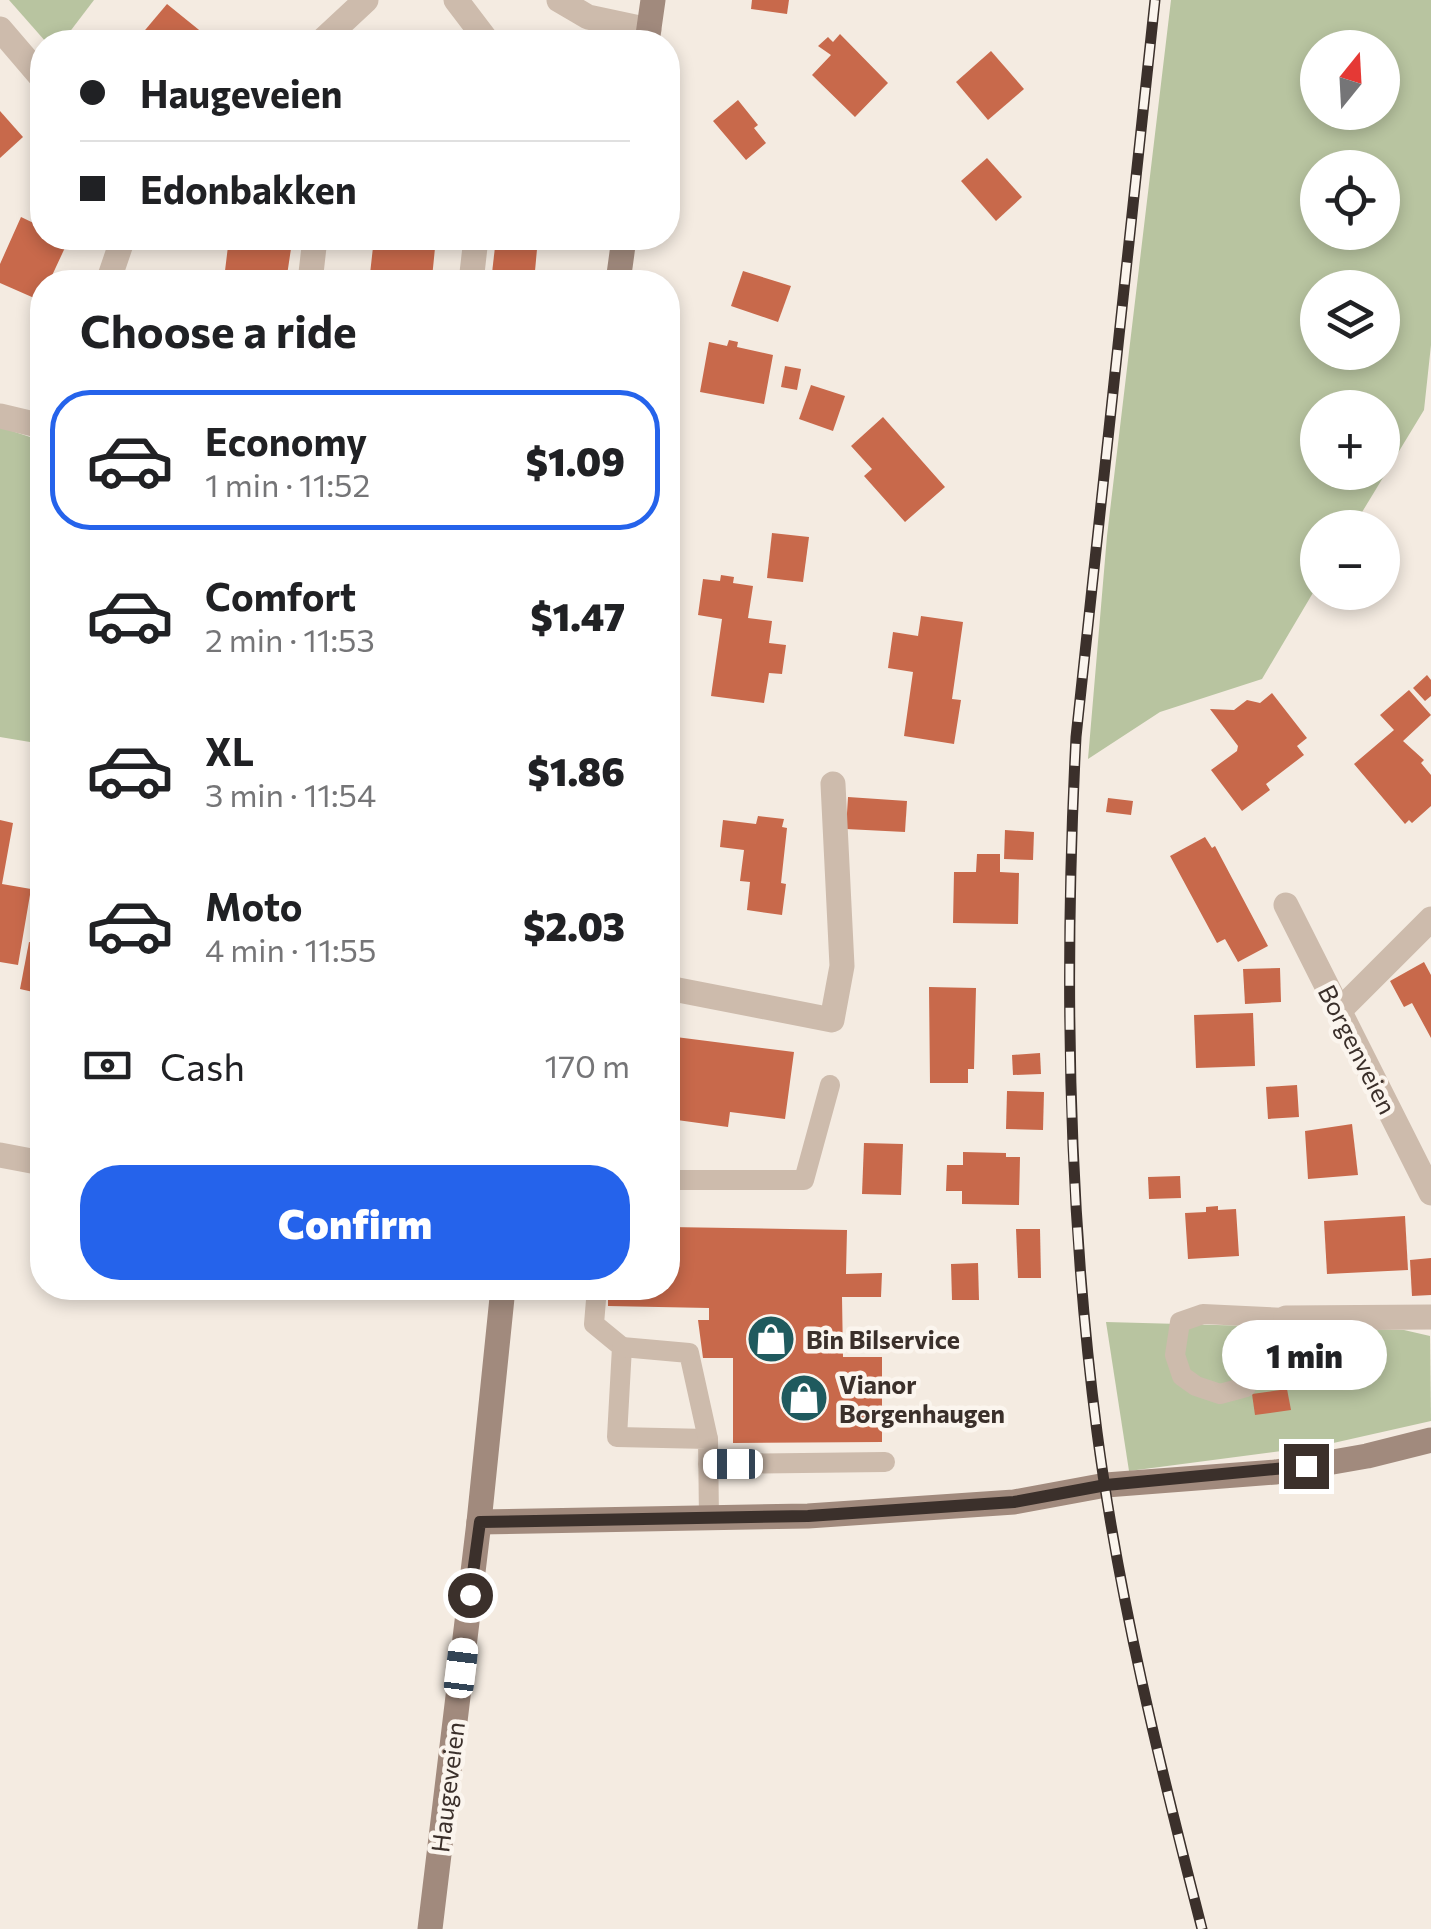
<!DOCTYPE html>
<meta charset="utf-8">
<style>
:root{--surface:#fff;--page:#f6f6f6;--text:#202124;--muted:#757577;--line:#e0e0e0;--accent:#2563eb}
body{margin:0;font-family:Commissioner,sans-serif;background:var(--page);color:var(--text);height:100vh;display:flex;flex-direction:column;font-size:38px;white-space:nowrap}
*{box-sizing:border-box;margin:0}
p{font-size:32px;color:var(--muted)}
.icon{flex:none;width:55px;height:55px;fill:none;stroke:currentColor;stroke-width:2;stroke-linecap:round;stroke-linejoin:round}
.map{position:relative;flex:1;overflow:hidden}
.panel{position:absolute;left:30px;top:270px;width:650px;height:1030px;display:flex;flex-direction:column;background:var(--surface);border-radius:40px;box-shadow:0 5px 15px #0003}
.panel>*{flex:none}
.banner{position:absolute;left:30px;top:30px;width:650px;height:220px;border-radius:40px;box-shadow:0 5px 15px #0003;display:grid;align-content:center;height:220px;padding:0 50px;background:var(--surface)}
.needle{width:65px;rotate:18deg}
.buttons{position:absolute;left:1300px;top:30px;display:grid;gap:20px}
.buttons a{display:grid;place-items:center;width:100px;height:100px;border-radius:50%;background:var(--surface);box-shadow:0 5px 15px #0003;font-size:50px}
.end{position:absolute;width:45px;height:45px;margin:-22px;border:12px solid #3b302b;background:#fff;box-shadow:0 0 0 5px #fff}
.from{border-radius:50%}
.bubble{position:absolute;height:70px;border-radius:35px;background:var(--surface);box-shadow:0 5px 15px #0003;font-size:32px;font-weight:800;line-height:70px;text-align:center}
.car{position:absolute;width:30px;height:60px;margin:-30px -15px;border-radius:12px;box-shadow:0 0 8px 2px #0007;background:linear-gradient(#fff 24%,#345 0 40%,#fff 0 76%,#345 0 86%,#fff 0)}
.banner b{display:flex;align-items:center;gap:35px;height:95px;font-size:38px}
.banner b+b{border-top:2px solid var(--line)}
.banner i{width:25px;height:25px;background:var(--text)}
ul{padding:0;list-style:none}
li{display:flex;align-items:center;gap:30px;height:140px;margin:0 20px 15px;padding:0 30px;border:5px solid transparent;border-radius:40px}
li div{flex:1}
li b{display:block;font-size:38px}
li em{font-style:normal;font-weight:800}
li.current{border-color:var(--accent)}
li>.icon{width:90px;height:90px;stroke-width:1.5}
h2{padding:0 50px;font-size:45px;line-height:120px}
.pay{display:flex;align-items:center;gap:25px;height:110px;padding:0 50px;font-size:38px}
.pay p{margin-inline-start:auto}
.primary-button{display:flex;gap:20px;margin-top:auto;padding:20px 50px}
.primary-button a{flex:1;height:115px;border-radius:40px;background:var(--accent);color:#fff;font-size:40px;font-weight:800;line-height:115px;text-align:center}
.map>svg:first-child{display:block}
.green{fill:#b8c4a0;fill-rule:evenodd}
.building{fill:#c8694b}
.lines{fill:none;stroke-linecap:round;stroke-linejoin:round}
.lane{stroke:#cdbbac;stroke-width:20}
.street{stroke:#cdbbac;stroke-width:25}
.secondary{stroke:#a18a7d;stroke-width:25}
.rail-casing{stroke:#3b302b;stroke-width:11}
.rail{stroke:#fbf5ee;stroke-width:8;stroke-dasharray:22;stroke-linecap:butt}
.route{stroke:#3b302b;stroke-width:12}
.labels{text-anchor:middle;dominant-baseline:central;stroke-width:9;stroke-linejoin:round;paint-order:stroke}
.street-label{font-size:25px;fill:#3b302b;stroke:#fbf5ee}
.poi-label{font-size:25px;font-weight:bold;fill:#3b302b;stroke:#fbf5ee;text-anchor:start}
</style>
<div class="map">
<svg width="1431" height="1929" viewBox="0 0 1431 1929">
<rect width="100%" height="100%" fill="#f4ebe1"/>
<!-- green -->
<g class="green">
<polygon points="9,0 94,0 62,42 46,42"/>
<path d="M1171 0H1431V345L1424 410 1353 527 1318 528 1317 586 1262 679 1160 712 1088 759 1107 536ZM1318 48H1382V112H1318ZM1318 168H1382V232H1318ZM1318 288H1382V352H1318ZM1318 408H1382V472H1318Z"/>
<polygon points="0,427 42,441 42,744 0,737"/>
<polygon points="1106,1322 1404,1330 1430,1336 1431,1421 1320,1446 1129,1471"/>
</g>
<!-- building -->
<g class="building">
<polygon points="752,0 789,0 787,14 751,9"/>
<polygon points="167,4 209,38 204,42 135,42"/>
<polygon points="840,34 888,83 855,117 812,75 831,55 818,46 828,37 833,42"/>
<polygon points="991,51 1024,89 988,120 956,82"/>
<polygon points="738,100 758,125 754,128 766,143 746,160 713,121"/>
<polygon points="0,111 23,137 0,158"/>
<polygon points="987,158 1022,197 996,221 961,181"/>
<polygon points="21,217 42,227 42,238 69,239 49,282 42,282 41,301 0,283 0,264"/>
<polygon points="229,238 300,238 299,243 292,242 286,282 230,282 230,279 224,279"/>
<polygon points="374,238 436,238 432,278 445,282 374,282 375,275 370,274"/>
<polygon points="496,238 538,238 534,282 491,282"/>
<polygon points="743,271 791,286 778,322 731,306"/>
<polygon points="729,340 738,342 737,347 773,355 764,404 700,392 709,342 727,346"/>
<polygon points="785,366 801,369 797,390 781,387"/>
<polygon points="811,385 845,396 833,431 799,419"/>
<polygon points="883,417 945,487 905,522 864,476 872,469 851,446"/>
<polygon points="772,533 809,537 803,582 767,578"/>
<polygon points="721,575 734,577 733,583 753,586 748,618 772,621 769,643 786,645 782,674 769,673 764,703 711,696 722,619 698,615 703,579 720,581"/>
<polygon points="921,616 963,622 952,699 961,700 954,744 904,736 913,672 888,668 893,632 918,636"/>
<polygon points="1427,675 1431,680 1431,696 1425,701 1413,688"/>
<polygon points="1409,690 1431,715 1403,741 1424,760 1421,763 1431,775 1431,806 1412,823 1409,820 1405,824 1354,764 1394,730 1380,715"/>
<polygon points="1272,693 1307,738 1297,746 1304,755 1266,784 1270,790 1242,811 1211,770 1237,751 1238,746 1210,709 1234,710 1247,700 1260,703"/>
<polygon points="848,797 907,801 905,832 846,829"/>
<polygon points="1108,798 1133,801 1131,815 1106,812"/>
<polygon points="758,816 784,819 782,827 787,828 781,883 786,884 782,915 747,910 750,882 740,881 744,850 720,847 723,820 756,824"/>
<polygon points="0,820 13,823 2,884 31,889 18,965 0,962"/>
<polygon points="1005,830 1034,832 1033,860 1004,859"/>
<polygon points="1205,837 1212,848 1215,846 1268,946 1238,962 1225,939 1217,943 1170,856"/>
<polygon points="977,854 1000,854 1000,872 1019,873 1018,924 953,923 954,872 976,872"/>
<polygon points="29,942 42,944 42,994 20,989"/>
<polygon points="1424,962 1431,975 1431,1038 1412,1003 1404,1007 1390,981"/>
<polygon points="1280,968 1281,1002 1245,1004 1243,969"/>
<polygon points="929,987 976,988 974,1069 968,1069 968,1083 930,1083"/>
<polygon points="1253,1013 1255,1066 1196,1068 1194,1015"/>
<polygon points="668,1036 794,1052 785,1119 730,1112 728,1127 677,1120 679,1105 668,1103"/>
<polygon points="1040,1053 1041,1074 1013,1075 1012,1055"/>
<polygon points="1297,1085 1299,1117 1268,1119 1266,1087"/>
<polygon points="1007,1091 1044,1092 1043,1130 1006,1129"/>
<polygon points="1352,1124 1358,1175 1308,1179 1305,1131"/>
<polygon points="864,1143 903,1144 901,1195 862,1194"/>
<polygon points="963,1152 1006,1153 1006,1157 1020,1157 1019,1205 962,1204 962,1191 946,1191 947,1165 963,1165"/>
<polygon points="1180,1176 1181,1198 1149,1199 1148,1177"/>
<polygon points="1218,1206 1218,1210 1236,1209 1239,1256 1188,1259 1185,1213 1206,1212 1206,1207"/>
<polygon points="1405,1216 1408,1270 1327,1274 1324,1221"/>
<polygon points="668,1227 847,1230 846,1274 882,1273 881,1297 842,1297 843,1357 882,1357 882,1442 733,1443 733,1358 703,1358 698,1320 709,1320 709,1308 608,1306 608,1288 668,1288"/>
<polygon points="1016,1229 1040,1229 1041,1278 1018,1278"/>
<polygon points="1431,1258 1431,1295 1412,1296 1410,1260"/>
<polygon points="978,1263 979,1300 952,1300 951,1264"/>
<polygon points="1287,1389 1291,1410 1255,1415 1252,1394"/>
</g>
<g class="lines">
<!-- lane -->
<g class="lane">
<polyline points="668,1180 804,1180 830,1085"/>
<polyline points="597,1288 594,1324 622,1347 617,1437 708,1439 709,1519"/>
<polyline points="622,1347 689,1353 708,1439"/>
<polyline points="1246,1387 1220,1394 1196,1386 1182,1376 1175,1355 1180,1322 1203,1314 1286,1318"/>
<polyline points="708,1464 885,1462"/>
</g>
<!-- street -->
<g class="street">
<polyline points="456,0 488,42"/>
<polyline points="559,0 588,17 649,30"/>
<polyline points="0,29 42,78"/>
<polyline points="321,42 366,0"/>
<polyline points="108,282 123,238"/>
<polyline points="310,282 315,238"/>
<polyline points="471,282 476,238"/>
<polyline points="0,416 42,426"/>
<polyline points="1286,905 1431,1193"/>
<polyline points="668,988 832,1020 842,966 833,784"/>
<polyline points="1339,1011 1431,919"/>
<polyline points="0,1155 42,1163"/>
<polyline points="1286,1318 1431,1317"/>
</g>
<!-- secondary -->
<g class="secondary">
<polyline points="647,42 653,0"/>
<polyline points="618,282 624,238"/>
<polyline points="479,1522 808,1516 1014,1502 1106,1485 1276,1472 1367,1456 1431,1440"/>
<polyline points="430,1929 479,1522 503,1288"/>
</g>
<!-- rail casing -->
<g class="rail-casing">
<path id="rail" d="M1155 0 1076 737C1064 970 1067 1201 1097 1432 1119 1600 1160 1766 1202 1929"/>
</g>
<!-- rail -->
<use href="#rail" class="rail"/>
</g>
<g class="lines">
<!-- route -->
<polyline class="route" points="470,1595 480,1522 808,1516 1014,1502 1106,1485 1306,1466"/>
</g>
<!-- icons -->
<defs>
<g id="shop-disc" transform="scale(2.5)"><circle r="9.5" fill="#1f5a5e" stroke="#fbf5ee"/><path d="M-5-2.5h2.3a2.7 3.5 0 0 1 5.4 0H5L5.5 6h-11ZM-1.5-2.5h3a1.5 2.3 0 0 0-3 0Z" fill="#fff"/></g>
</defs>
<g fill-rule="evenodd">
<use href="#shop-disc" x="771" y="1339"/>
<use href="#shop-disc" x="804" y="1398"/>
</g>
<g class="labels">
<!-- street labels -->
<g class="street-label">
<text transform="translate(1358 1049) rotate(63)">Borgenveien</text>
<text transform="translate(447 1787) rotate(-83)">Haugeveien</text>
</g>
<!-- poi labels -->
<g class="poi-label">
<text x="806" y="1339">Bin Bilservice</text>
<text x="839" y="1384">Vianor<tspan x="839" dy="29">Borgenhaugen</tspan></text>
</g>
</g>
</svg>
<div class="buttons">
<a><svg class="needle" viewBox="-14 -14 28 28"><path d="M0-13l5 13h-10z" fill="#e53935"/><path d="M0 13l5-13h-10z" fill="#757577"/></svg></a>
<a><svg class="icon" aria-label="locate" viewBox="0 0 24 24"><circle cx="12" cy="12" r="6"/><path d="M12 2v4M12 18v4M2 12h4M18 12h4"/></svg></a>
<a><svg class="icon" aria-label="layers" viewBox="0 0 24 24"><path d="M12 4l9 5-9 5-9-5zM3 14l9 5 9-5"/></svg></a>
<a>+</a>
<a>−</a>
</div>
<i class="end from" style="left:470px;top:1595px"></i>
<i class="end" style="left:1306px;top:1466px"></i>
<div class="bubble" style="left:1222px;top:1320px;width:165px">1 min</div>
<i class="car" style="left:733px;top:1464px;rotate:270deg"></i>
<i class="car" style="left:461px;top:1668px;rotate:7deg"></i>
<div class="banner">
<b><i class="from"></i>Haugeveien</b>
<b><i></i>Edonbakken</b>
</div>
<section class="panel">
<h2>Choose a ride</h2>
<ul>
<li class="current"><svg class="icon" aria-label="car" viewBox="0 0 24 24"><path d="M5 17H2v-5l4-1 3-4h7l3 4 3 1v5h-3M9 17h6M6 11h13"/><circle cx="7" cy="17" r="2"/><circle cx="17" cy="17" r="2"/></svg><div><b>Economy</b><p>1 min · 11:52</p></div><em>$1.09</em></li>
<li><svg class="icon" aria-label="car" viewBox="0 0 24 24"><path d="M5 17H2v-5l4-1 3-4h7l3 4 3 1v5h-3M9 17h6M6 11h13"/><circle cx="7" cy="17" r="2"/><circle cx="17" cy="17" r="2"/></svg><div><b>Comfort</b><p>2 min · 11:53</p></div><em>$1.47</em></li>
<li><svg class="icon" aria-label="car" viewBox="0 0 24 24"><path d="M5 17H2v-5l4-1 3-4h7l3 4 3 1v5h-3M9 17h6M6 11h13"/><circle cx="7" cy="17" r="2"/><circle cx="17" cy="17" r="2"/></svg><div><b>XL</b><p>3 min · 11:54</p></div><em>$1.86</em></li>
<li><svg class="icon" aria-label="car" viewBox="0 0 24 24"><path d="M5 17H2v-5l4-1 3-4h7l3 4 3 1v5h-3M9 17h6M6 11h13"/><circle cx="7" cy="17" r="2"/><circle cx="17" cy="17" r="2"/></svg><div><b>Moto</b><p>4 min · 11:55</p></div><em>$2.03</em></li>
</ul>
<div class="pay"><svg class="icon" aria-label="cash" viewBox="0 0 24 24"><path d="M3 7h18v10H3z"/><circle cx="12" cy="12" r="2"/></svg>Cash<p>170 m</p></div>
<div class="primary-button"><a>Confirm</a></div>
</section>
</div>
